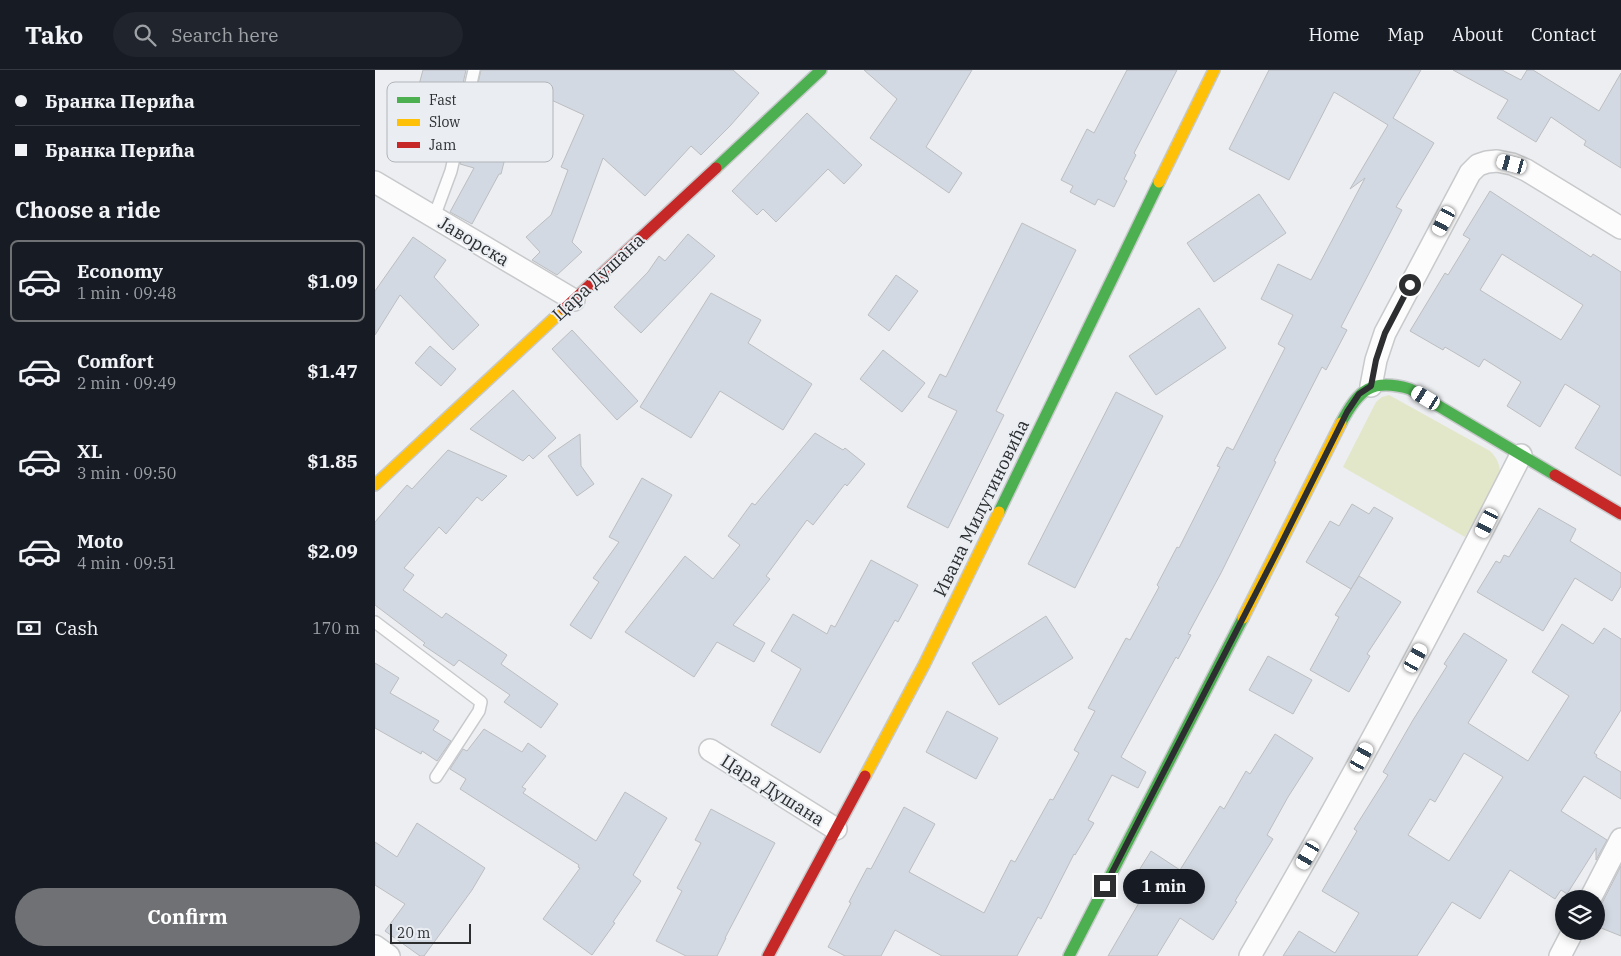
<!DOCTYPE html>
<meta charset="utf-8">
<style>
:root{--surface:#171b24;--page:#20242c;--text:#f1f3f6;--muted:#9ea1a6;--line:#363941;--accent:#6f7174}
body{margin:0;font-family:"IBM Plex Serif",serif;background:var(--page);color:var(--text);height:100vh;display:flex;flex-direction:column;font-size:19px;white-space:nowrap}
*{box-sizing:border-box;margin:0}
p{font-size:16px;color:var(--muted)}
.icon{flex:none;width:28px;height:28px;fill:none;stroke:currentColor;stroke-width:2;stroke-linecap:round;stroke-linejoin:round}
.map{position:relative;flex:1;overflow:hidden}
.drawer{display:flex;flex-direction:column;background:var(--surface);width:375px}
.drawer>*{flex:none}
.hud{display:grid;align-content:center;height:110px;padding:0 15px;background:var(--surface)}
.buttons{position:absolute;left:1180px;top:820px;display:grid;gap:10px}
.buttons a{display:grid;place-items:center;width:50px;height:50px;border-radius:50%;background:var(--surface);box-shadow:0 2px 8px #0003;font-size:25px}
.scale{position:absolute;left:15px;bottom:12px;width:81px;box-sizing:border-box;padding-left:5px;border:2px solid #2c2e30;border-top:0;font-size:14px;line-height:18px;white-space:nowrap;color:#2c2e30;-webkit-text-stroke:4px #eaeef3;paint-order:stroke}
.end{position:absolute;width:22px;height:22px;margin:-11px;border:6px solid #2c2e30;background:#fff;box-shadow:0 0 0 2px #fff}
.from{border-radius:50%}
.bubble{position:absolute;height:35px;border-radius:18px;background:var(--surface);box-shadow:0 2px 8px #0003;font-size:16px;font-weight:800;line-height:35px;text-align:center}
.car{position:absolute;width:15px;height:30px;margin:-15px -8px;border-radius:6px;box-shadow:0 0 4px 1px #0007;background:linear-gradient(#fff 24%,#345 0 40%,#fff 0 76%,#345 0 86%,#fff 0)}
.hud b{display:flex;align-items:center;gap:18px;height:48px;font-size:19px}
.hud b+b{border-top:1px solid var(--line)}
.hud i{width:12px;height:12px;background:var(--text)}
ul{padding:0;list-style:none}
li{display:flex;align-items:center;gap:15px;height:82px;margin:0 10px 8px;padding:0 5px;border:2px solid transparent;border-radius:8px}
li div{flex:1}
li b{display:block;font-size:19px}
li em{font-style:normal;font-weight:800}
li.selected{border-color:var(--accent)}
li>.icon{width:45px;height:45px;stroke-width:1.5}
h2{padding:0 15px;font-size:22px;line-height:60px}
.pay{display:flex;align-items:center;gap:12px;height:55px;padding:0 15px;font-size:19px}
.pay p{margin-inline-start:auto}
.primary-button{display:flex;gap:10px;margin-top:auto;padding:10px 15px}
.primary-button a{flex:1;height:58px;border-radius:30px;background:var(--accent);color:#fff;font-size:20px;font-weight:800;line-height:58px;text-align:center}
header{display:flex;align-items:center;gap:30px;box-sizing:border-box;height:70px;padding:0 25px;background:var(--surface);border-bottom:1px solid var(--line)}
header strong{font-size:24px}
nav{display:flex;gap:28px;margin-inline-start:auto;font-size:18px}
.search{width:350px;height:45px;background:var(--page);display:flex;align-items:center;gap:12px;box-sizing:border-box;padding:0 18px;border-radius:28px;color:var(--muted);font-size:19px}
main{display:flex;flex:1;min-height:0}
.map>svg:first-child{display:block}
.green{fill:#e3e7c9}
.building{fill:#d3d9e2;stroke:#bcbec0;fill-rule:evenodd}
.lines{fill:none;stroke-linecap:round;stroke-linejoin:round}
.lane-casing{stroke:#c7c9cb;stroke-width:14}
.street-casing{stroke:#c7c9cb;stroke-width:24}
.fast-casing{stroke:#c7c9cb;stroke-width:14}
.slow-casing{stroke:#c7c9cb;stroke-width:14}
.jam-casing{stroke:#c7c9cb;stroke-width:14}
.lane{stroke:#fcfcfd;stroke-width:11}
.street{stroke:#fcfcfd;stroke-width:21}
.fast{stroke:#4caf50;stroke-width:11}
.slow{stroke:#ffc107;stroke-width:11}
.jam{stroke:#c62828;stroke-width:11}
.route{stroke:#2c2e30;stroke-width:6}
.labels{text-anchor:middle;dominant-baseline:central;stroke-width:4;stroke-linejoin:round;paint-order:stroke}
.street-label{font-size:18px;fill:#2c2e30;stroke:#eaeef3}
.key{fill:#eaeef3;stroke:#b1b4b8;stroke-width:1}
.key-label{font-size:14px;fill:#2c2e30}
</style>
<header>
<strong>Tako</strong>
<div class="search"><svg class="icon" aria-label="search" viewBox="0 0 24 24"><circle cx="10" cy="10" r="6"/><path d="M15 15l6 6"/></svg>Search here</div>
<nav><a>Home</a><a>Map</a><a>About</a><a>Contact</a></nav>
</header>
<main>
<section class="drawer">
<div class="hud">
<b><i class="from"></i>Бранка Перића</b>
<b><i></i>Бранка Перића</b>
</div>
<h2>Choose a ride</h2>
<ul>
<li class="selected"><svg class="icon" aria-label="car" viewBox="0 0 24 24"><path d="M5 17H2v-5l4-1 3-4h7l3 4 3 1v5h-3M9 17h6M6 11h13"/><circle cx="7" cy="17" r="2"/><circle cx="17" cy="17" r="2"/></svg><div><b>Economy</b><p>1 min · 09:48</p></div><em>$1.09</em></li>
<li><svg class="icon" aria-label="car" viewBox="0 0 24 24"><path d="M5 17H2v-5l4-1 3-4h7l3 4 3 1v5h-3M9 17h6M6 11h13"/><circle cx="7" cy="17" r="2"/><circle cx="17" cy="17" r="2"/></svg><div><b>Comfort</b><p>2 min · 09:49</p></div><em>$1.47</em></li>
<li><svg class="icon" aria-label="car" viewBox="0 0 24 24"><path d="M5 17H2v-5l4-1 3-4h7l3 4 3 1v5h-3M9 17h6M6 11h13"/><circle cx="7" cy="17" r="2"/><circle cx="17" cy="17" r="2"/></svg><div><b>XL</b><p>3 min · 09:50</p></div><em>$1.85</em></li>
<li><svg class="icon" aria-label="car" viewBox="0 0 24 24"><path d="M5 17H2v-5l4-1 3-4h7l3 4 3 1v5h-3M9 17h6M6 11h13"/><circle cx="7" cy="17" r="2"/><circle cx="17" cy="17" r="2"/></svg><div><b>Moto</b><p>4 min · 09:51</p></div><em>$2.09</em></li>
</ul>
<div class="pay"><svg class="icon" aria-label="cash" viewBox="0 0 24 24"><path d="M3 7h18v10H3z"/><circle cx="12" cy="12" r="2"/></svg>Cash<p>170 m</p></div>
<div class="primary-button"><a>Confirm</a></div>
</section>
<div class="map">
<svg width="1246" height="886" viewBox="0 0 1246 886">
<rect width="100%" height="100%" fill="#eceef1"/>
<!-- green -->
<path class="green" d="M1014 325 1115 381C1122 388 1125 394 1125 405L1090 467 968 397 1001 332 1007 327Z"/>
<!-- building -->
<g class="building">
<polygon points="48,0 91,0 72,84 42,76 53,37 39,33"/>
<polygon points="106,0 358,0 384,23 355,56 326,85 316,76 270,126 228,88 197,172 207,182 182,205 157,190 165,182 151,167 176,145 193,100 186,97 209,45 148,17 126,104 124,104 97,154 75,142 99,98 85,94"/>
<polygon points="489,0 597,0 551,77 587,103 574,123 495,68 522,29"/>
<polygon points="752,0 802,0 759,83 761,85 749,109 752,111 739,137 723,129 720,135 695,122 698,116 686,110 712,59 719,63"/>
<polygon points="894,0 1046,0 1018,48 1059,73 1021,137 1027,140 966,257 972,260 951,300 947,297 899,391 901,392 846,503 813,564 816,565 803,589 801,587 746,687 771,702 763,718 737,705 713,750 719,753 700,785 699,784 666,849 663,847 642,886 567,886 520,860 506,886 470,886 453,877 476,833 474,832 492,798 496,799 529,737 560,754 534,802 609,843 636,790 640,792 675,729 678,730 704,683 699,680 720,641 713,638 751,568 755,570 784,517 782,515 802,477 804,478 845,397 842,396 852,377 858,380 910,278 903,274 918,245 886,229 903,194 936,210 990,108 975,119 1013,55 959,22 914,110 854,79"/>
<polygon points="1078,0 1127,0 1146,10 1152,0 1158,0 1224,41 1246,3 1246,98 1209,75 1211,71 1176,47 1161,72 1122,48 1133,30"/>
<polygon points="432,43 487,95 469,114 453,99 401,152 388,139 382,145 357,121"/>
<path d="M1115 121 1216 187 1218 184 1246 202V406L1200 378 1225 336 1190 314 1165 357 1132 336 1146 312 1109 289 1104 297 1070 277 1068 280 1035 261 1070 203 1073 205 1095 169 1088 165ZM1127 184 1208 235 1186 270 1105 220Z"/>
<polygon points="884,124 911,163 839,212 812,173"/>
<polygon points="647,153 701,180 621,341 629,345 573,458 532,437 582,341 553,327 565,304 571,307"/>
<polygon points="313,164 340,186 266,263 239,237 273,202 284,186 290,191"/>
<polygon points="38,167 71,190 59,207 104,255 78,280 25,225 0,265 0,221"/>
<polygon points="521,205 543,221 514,261 493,245"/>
<polygon points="336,223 386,250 373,273 437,314 408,360 345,321 316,368 265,337"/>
<polygon points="824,238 851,278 781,325 754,286"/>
<polygon points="197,260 263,331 242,350 177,279"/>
<polygon points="55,276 81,299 66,316 40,293"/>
<polygon points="508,280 550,313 527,342 485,309"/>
<polygon points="138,320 181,368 158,389 154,385 148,391 95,359"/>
<polygon points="741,322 788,346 700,518 653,494"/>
<polygon points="440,363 468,380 470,378 490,394 472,416 470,414 438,455 432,450 391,506 395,509 358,555 390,573 379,592 342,572 319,607 250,562 310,486 338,509 365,475 353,466 377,433 380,435"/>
<polygon points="205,364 206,396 219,414 202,426 173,386"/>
<polygon points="73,380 132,406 107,431 102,427 71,464 64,457 29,498 39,505 28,520 67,548 71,543 132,585 126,594 183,634 166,658 129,632 135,625 84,590 79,596 48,575 50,573 0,535 0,452 32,415 37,419"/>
<polygon points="267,408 297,425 216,569 195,555 224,512 218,508 244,472 234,467"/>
<polygon points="977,434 994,444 999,437 1018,448 976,519 931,492 955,451 964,456"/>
<polygon points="1164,438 1201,459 1195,471 1246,503 1246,516 1237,531 1200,508 1168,561 1102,522 1121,491 1125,493 1129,485 1134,487"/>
<polygon points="496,490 543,515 523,552 520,550 445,683 396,655 426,599 396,581 418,544 452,564 456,555 460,557"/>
<polygon points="984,506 1026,532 992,584 995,586 974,622 935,600 964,547 960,545"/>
<polygon points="671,546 698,588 624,635 597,593"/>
<path d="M1187 554 1218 574 1229 558 1246 569V640L1219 683 1222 685 1221 687 1246 702V729L1209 706 1186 741 1232 770 1221 790V778L1192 824 1186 820 1180 829 1135 800 1105 849 1077 832 1042 886H908L924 861 960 883 984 843 947 821 982 761 979 759 1013 705 1008 702 1038 650 1072 596 1069 594 1089 563 1132 590 1093 653 1153 691 1194 626 1157 602ZM1089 683 1128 707 1074 791 1033 765 1055 729 1060 732Z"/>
<polygon points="893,586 937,610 918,644 874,620"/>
<polygon points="0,593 24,608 15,623 64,651 58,660 76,671 62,691 47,681 46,684 0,658"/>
<polygon points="572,641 623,668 601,709 551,682"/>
<polygon points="109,659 147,682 153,673 171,686 147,717 151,719 148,723 221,771 250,722 292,748 258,805 266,811 238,852 240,853 217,885 168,849 205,798 203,797 204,795 85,719 91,709 75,699 88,679 92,681"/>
<polygon points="900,664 938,688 913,727 892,765 898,769 860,831 862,832 838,870 805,848 782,886 733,886 772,819 758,810 776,781 805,800 845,736 849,739 871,701 875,704"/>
<polygon points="336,739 400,773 350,868 351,868 342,886 311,886 281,871 307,821 302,818 326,773 320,770"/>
<polygon points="42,753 110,798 97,820 49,886 45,886 10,861 30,834 0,815 0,772 22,787"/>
<polygon points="1246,796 1246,866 1221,856 1221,840 1226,835"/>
</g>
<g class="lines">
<!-- lane casing -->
<g class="lane-casing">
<g id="lane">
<polyline points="59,147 76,101 99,0"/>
<polyline points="0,552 106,632 104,641 61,707"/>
</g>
</g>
<!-- street casing -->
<g class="street-casing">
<g id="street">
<polyline points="0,112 199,230"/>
<polyline points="996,316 1001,290 1010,263 1095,103 1103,95 1112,92 1122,91 1137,94 1151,100 1246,158"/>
<polyline points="335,680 461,759"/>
<polyline points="1215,829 1246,769"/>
<polyline points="0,876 14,886"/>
<path d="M875 886C971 722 1060 554 1146 385"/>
<polyline points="1185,886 1198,861"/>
</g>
</g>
<!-- fast casing -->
<g class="fast-casing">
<g id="fast">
<polyline points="341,98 446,0"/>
<path d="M966 353C984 319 997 308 1035 319L1180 405"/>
<polyline points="624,442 784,112"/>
<polyline points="694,886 868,548"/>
</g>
</g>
<!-- slow casing -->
<g class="slow-casing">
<g id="slow">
<polyline points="784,112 839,0"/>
<polyline points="0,415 189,239"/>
<polyline points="868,548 966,353"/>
<polyline points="490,706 549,595 624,442"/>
</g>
</g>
<!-- jam casing -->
<g class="jam-casing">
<g id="jam">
<polyline points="189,239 341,98"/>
<polyline points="1180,405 1246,444"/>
<polyline points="393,886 490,706"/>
</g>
</g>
<!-- lane -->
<use href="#lane" class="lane"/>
<!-- street -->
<use href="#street" class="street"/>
<!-- fast -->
<use href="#fast" class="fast"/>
<!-- slow -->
<use href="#slow" class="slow"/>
<!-- jam -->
<use href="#jam" class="jam"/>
</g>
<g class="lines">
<!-- route -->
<polyline class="route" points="730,816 902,482 972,342 984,324 996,316 1001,290 1010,263 1035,215"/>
</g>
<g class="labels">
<!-- street labels -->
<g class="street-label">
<text transform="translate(99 171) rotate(31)">Јаворска</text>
<text transform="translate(223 207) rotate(-43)">Цара Душана</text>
<text transform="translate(606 438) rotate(-64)">Ивана Милутиновића</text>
<text transform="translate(398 720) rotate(32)">Цара Душана</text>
</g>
</g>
<!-- legend -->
<rect x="12" y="12" width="166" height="80" rx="8" class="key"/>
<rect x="22" y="27" width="23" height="6" fill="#4caf50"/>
<rect x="22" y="49" width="23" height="7" fill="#ffc107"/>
<rect x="22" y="72" width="23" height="6" fill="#c62828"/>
<g class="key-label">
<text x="54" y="35">Fast</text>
<text x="54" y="57">Slow</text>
<text x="54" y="80">Jam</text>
</g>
</svg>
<div class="buttons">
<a><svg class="icon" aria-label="layers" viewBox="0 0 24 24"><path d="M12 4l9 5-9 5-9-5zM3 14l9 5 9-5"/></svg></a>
</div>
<div class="scale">20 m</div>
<i class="end from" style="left:1035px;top:215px"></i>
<i class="end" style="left:730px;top:816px"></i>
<div class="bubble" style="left:748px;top:799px;width:82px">1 min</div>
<i class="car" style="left:1137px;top:94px;rotate:285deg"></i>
<i class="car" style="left:1069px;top:151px;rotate:208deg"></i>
<i class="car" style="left:1051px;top:328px;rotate:301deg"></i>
<i class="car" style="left:1112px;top:453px;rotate:207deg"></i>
<i class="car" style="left:1041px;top:588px;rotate:29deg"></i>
<i class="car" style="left:987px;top:687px;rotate:29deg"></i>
<i class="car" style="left:933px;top:785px;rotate:210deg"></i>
</div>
</main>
